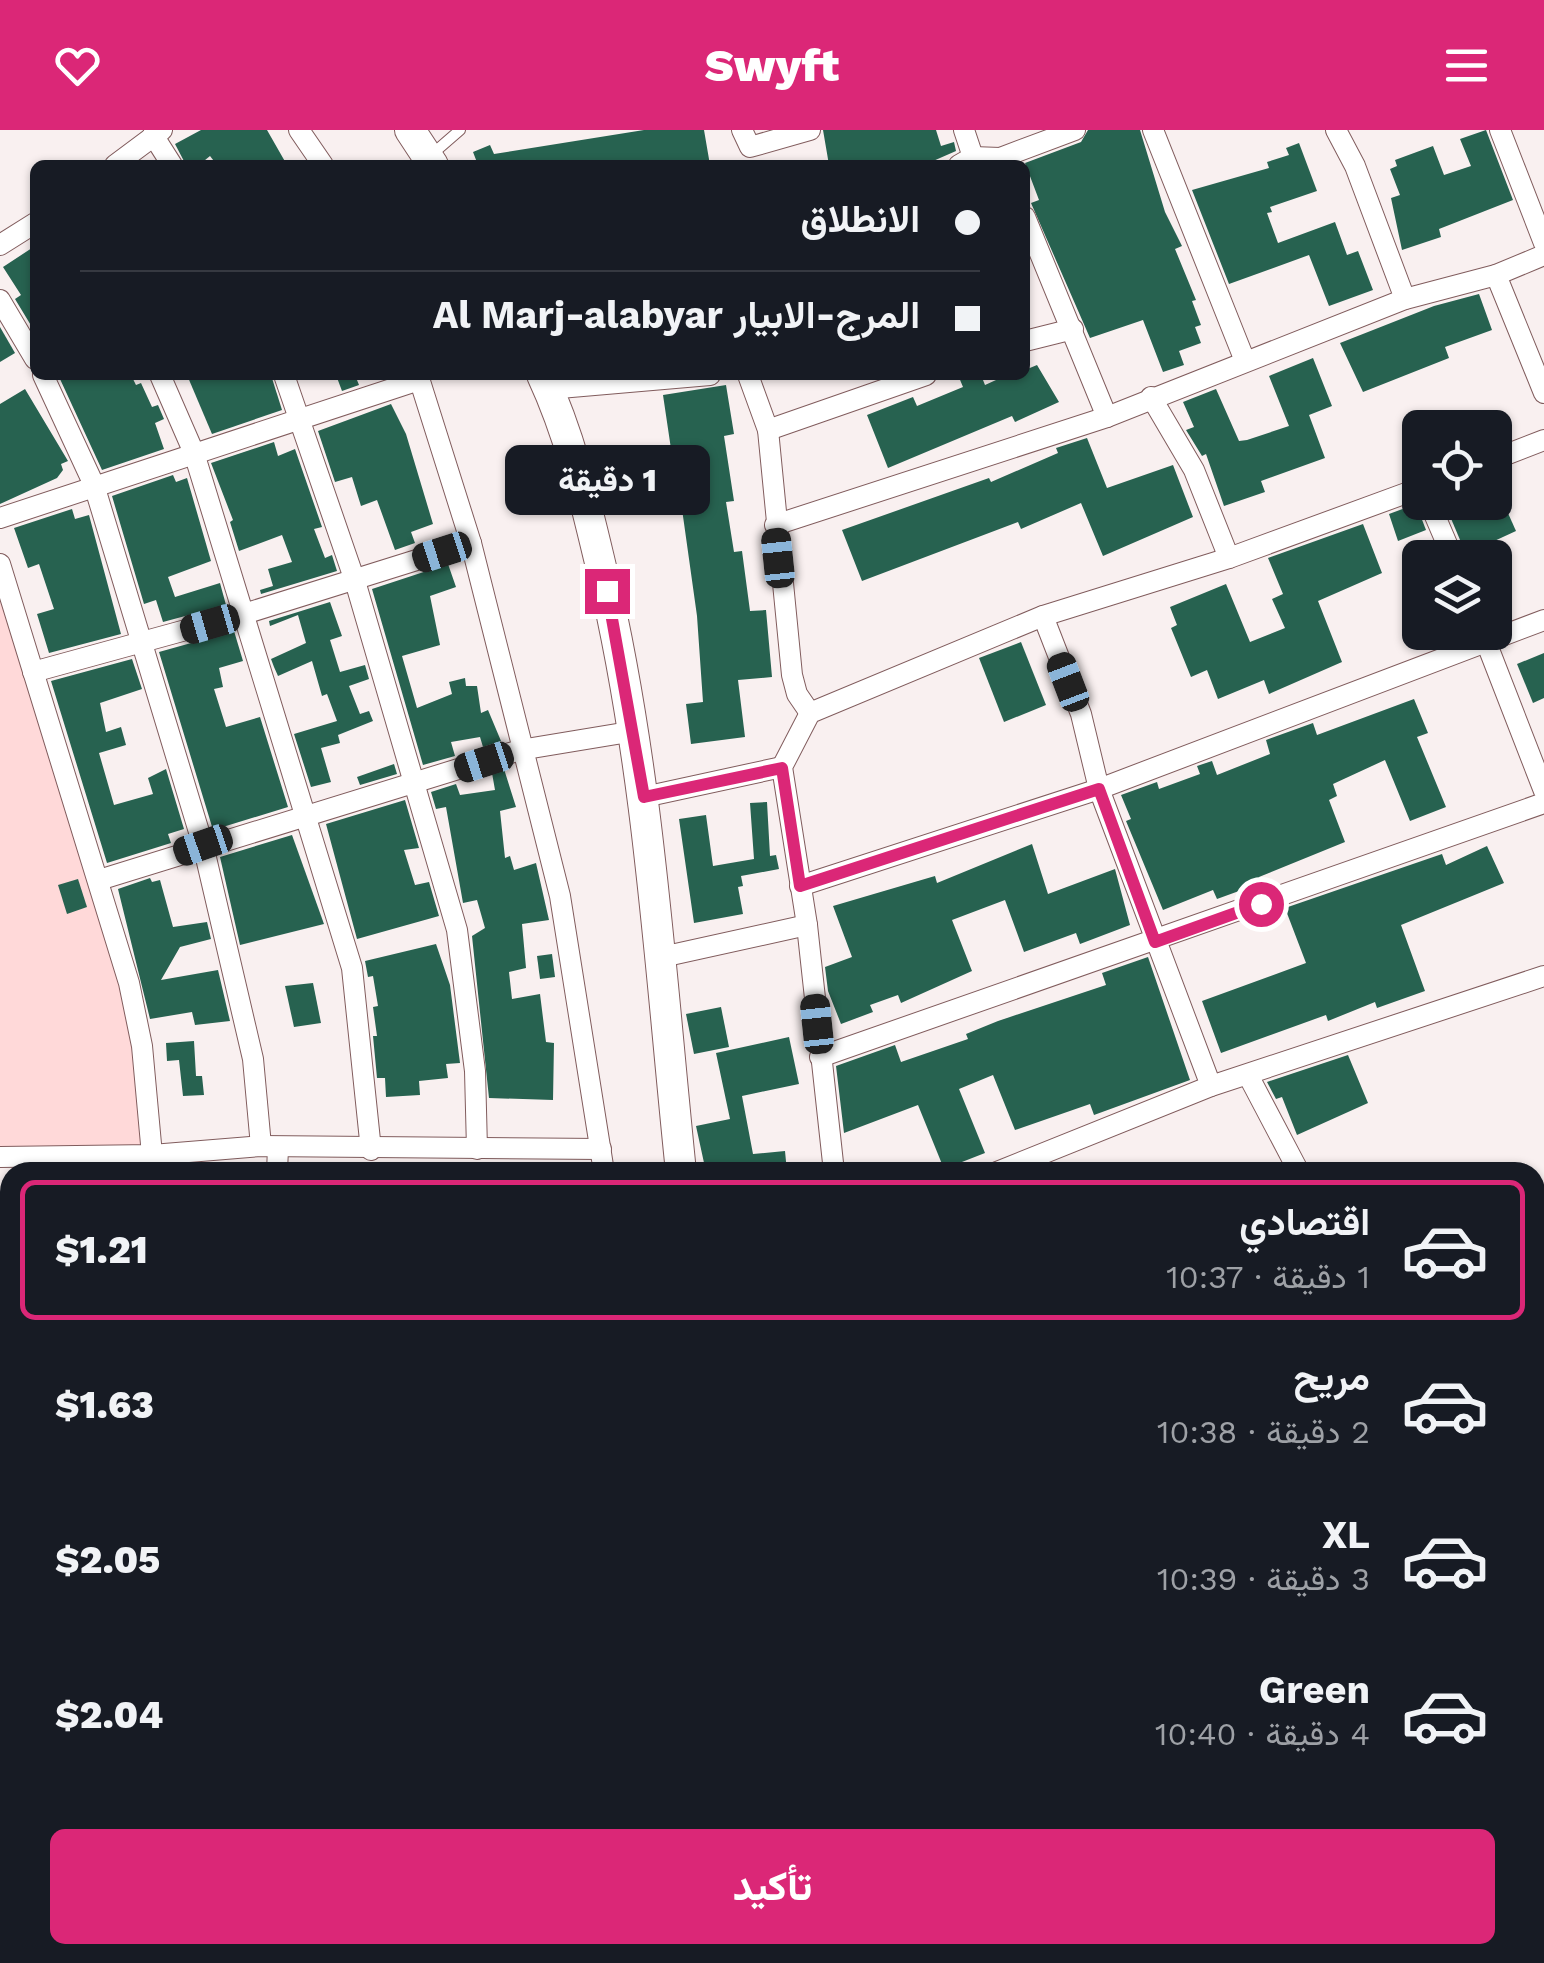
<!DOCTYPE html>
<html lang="ar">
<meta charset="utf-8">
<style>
:root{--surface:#171b24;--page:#20242c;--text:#f1f3f6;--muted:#9ea1a6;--line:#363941;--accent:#db2777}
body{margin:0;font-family:"Work Sans",Vazirmatn,sans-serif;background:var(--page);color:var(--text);direction:rtl;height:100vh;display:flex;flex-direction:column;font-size:38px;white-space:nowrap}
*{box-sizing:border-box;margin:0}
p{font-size:32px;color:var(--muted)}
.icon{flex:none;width:55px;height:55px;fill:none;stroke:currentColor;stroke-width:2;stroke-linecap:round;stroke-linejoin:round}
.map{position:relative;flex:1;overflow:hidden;direction:ltr}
.panel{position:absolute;left:0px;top:1032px;width:1545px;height:802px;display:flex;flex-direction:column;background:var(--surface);border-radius:30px 30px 0 0;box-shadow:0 2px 8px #0004;direction:rtl}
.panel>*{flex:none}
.banner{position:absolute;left:30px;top:30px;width:1000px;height:220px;border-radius:15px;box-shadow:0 2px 8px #0004;direction:rtl;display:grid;align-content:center;height:220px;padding:0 50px;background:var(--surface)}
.fabs{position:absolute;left:1402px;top:280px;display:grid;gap:20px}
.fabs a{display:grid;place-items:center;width:110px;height:110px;border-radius:15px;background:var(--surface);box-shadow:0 2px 8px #0004;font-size:50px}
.end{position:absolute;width:45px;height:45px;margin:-22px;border:12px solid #db2777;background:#fff;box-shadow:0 0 0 5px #fff}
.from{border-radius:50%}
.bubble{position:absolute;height:70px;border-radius:15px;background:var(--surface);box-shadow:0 2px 8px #0004;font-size:32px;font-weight:800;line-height:70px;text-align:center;direction:rtl}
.car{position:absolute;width:30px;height:60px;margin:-30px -15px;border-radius:12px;box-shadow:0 0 8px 2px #0007;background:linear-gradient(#222 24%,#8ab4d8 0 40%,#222 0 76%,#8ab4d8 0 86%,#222 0)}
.banner b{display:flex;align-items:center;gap:35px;height:95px;font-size:38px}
.banner b+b{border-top:2px solid var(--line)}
.banner i{width:25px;height:25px;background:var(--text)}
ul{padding:18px 0 0;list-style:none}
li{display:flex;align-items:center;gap:30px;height:140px;margin:0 20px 15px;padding:0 30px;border:5px solid transparent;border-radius:15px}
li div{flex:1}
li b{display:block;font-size:38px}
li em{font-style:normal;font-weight:800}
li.active{border-color:var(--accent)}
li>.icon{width:90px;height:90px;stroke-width:1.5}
.primary-button{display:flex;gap:20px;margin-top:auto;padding:20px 50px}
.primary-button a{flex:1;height:115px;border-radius:15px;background:var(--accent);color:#fff;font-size:40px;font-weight:800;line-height:115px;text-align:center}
header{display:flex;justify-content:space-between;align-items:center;height:130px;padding:0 50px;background:var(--accent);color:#fff;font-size:45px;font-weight:800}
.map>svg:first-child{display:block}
.green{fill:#ffd9d9}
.building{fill:#276250}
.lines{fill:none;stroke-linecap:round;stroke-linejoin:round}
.lane-casing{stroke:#815c5d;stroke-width:12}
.street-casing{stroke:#815c5d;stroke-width:22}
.primary-casing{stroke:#815c5d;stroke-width:32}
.path{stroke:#a29595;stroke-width:4;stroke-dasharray:8 8;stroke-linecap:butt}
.lane{stroke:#fff;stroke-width:10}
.street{stroke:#fff;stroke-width:20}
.primary{stroke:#fff;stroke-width:30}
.route{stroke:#db2777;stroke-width:12}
</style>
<header><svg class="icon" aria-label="menu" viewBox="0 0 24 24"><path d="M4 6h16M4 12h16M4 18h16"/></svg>Swyft<svg class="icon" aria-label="heart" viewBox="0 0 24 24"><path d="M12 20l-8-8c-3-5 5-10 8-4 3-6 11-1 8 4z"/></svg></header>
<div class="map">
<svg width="1544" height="1833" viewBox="0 0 1544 1833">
<rect width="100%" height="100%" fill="#f9f0f0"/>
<!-- green -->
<g class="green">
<polygon points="0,461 120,843 139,928 146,1016 0,1023"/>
<polygon points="297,1825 371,1825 370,1833 296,1833"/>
<polygon points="447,1825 838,1825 839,1833 447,1833"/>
</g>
<!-- building -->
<g class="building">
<polygon points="201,0 267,0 287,35 217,35 210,26 199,35 186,35 175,14"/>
<polygon points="644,0 704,0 710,35 478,35 473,22 490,15 494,24"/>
<polygon points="823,0 936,0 941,16 954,12 956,21 924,35 829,35"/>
<polygon points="1088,0 1140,0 1165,82 1182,116 1175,119 1196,170 1192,171 1201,195 1195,197 1201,213 1179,221 1184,235 1163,242 1143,190 1090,208 1031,73 1039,70 1025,33 1081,12"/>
<polygon points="1486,0 1513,70 1439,99 1441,107 1402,120 1391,68 1400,65 1390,39 1397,36 1395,30 1433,16 1444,45 1471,36 1460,9"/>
<polygon points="1299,13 1317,61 1270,77 1272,82 1267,83 1278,113 1335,92 1347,125 1358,121 1373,160 1329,176 1309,125 1229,154 1192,60 1269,38 1267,32 1289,25 1286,18"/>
<polygon points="35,116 35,202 15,169 21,165 3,137"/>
<polygon points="1479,164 1492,200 1445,217 1449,228 1363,262 1340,213 1434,176"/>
<polygon points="0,197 15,223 0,232"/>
<polygon points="1313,228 1332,276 1309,285 1325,328 1261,351 1265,362 1224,376 1206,324 1202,326 1186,300 1194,297 1183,272 1216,259 1239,311 1247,310 1289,296 1269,246"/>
<polygon points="1037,235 1059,272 1015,292 1012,286 888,338 867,285 913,267 917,276 963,257 958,245 981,245 985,255 1007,245 1025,245 1025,240"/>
<polygon points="70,245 131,245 136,255 141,253 152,277 158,275 164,289 155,293 164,319 102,340 60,249"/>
<polygon points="187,245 271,245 282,280 212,304"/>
<polygon points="336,245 355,245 359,255 342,261"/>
<polygon points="726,255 734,304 724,306 734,371 726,372 734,422 742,421 750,481 766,480 772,547 738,550 745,607 691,614 686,574 703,572 697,486 682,379 679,380 665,320 671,319 663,265"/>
<polygon points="25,259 68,331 61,334 63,340 57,348 0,374 0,274"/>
<polygon points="391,274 406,304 433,394 411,402 415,413 395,420 377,370 361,376 352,347 335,352 318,301"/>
<polygon points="1087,308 1107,358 1173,335 1193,387 1103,426 1081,373 1021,399 1018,392 862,451 842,400 989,348 991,352 1058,323 1056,318"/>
<polygon points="274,312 278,326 295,319 322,397 314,399 325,428 332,425 337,441 261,464 260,460 273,456 268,439 292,432 282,405 239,421 230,392 233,390 211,333"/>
<polygon points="173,345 176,352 187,348 211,431 168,447 175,467 220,453 226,475 163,492 156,470 144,474 112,366"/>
<polygon points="1444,372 1503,372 1516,401 1466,424"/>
<polygon points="1416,374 1426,400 1398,411 1389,384"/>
<polygon points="72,379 75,389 89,385 121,504 49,523 37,484 54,479 39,434 28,438 14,398"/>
<polygon points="1363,394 1382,443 1318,471 1342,532 1269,564 1264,550 1218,569 1207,540 1191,547 1171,498 1177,495 1170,477 1226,454 1250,512 1285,498 1272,469 1283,464 1268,428"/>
<polygon points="448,434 456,457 430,466 440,515 402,526 417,578 452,564 449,552 465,548 466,556 477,556 481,583 488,580 501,611 483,617 480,607 451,612 455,626 423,635 372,459"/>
<polygon points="330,472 342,506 330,510 340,542 365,535 369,549 349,556 360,584 369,581 373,591 338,605 340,613 321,618 331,652 311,657 294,604 337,591 327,564 322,566 312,531 278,546 274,537 271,529 306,513 298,485 270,496 269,491"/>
<polygon points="234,501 243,531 219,538 223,557 214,559 226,597 260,587 288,677 213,700 159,522"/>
<polygon points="1021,512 1046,575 1004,592 979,528"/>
<polygon points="1544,523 1544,568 1533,573 1517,534"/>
<polygon points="132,529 142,559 100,573 106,602 121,597 126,615 99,623 114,675 153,664 148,648 166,639 184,699 168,704 171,713 107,733 51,551"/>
<polygon points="1414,569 1428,603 1417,607 1446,677 1410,691 1385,630 1333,654 1337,666 1329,670 1345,712 1259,747 1261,753 1217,769 1213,760 1163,780 1126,691 1131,689 1121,665 1157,652 1159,659 1200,644 1197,636 1212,631 1217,645 1270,624 1266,610 1313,593 1317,605"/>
<polygon points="394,634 397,644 360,655 357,647"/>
<polygon points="504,639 516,677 500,681 505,728 510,726 514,740 536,733 549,790 522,794 526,838 509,842 512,869 540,864 546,912 554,913 553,970 489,968 472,806 485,798 477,770 463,773 446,677 436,679 431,662 456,654 460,665 495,660 492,643"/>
<polygon points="405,670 419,718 404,720 415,755 429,752 439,786 357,809 326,694"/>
<polygon points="767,672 770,726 776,725 779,739 741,746 743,756 738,757 743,784 694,793 679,689 706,685 713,736 754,729 750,673"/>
<polygon points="292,705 324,794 240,815 220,727"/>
<polygon points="1032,714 1048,764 1115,739 1130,795 1080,814 1076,803 1024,822 1005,770 952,790 972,841 901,873 898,865 870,875 873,882 841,894 828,861 825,837 852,827 833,776 935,746 937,753"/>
<polygon points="1487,716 1504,753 1401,795 1425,861 1377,878 1375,872 1328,891 1326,885 1221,923 1202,871 1306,833 1285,778 1442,724 1446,735"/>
<polygon points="150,748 152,752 160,750 173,797 207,792 211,809 180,817 161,850 218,840 230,891 195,895 192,882 150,889 118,759"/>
<polygon points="78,749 87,777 67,784 58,755"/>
<polygon points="436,814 450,855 460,933 446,934 448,948 419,951 420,965 386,967 385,948 377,948 373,906 377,906 373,877 378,876 373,846 368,847 365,831"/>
<polygon points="552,824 555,847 540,849 537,826"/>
<polygon points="1148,827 1190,950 1094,985 1090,974 1015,1000 993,945 959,959 985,1023 944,1039 918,975 844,1003 836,936 895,915 901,932 968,909 966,904 998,891 1106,855 1102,843"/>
<polygon points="313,853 321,893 294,897 285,856"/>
<polygon points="721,877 729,917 694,924 686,884"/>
<polygon points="789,907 799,954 742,966 753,1024 785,1021 787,1042 706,1042 696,996 730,989 716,923"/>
<polygon points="194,911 196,946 202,946 204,965 183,966 179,930 167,931 166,913"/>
<polygon points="1348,925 1368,973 1297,1005 1282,967 1276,969 1267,952"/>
</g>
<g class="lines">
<!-- lane casing -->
<g class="lane-casing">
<polyline id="lane" points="430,26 460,0"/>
</g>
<!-- street casing -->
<g class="street-casing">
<g id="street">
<polyline points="299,0 323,35"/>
<polyline points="742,0 750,17 810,0"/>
<polyline points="964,0 973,27"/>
<polyline points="1153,0 1245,231"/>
<polyline points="1336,0 1355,36 1405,169"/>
<polyline points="1500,0 1544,113"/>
<polyline points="153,5 172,35"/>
<polyline points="115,35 162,0"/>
<polyline points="959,35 973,27 1000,28 1075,0"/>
<polyline points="1025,87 1107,287"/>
<polyline points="0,115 35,93"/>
<polyline points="1496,145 1544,263"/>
<polyline points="0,170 35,229"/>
<polyline points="1025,211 1073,199"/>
<polyline points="43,245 94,355 203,715 253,929 261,1016"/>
<polyline points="160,245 194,323 352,838 371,1020"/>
<polyline points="284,245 355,451 457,800 475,941 477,1019"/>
<polyline points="418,245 471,413 560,766 604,1042"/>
<polyline points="748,245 768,300 792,545 797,564 810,583"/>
<polyline points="548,259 710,245"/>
<polyline points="1151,267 1194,340 1229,428"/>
<polyline points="768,300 926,245"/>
<polyline points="1495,329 1544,310"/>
<polyline points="1429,372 1453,428"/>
<polyline points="0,388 419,250"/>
<polyline points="775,395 1107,287 1405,169 1496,145 1544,125"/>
<polyline points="0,434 129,853 142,916 152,1025"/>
<polyline points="1043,486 1081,584 1099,659 1211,956"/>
<polyline points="1483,504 1544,661"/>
<polyline points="33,542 244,484 471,413"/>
<polyline points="644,667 782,637"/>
<polyline points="99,750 520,620 635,601"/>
<polyline points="800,756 1099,659 1544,490"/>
<polyline points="662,827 807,795"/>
<polyline points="820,927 1544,673"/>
<polyline points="1249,947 1299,1042"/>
<polyline points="0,1027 152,1025 261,1016 601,1019"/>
<polyline points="277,1042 278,1018"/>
<polyline points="834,1042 807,795 782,637 810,583 1043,486 1229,428 1420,358"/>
<polyline points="997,1042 1211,956 1544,846"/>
<polyline points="0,1134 10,1134"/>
<polyline points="1535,1238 1544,1235"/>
<polyline points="0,1244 10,1244"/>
<polyline points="0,1354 10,1354"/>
<polyline points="1535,1394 1544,1391"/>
<polyline points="0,1465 10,1464"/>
<polyline points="1535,1484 1544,1496"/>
<polyline points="1535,1647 1544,1655"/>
<polyline points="0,1757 10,1757"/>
<polyline points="1535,1774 1544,1780"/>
<polyline points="42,1825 42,1833"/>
<polyline points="1035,1825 1036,1833"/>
<polyline points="1155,1825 1157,1833"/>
<polyline points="148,1833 148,1825"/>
<polyline points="282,1833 282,1825"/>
</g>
</g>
<!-- primary casing -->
<g class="primary-casing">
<g id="primary">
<polyline points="410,0 433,35"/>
<path d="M542 245C571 307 586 374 602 441 649 640 660 840 681 1042"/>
<polyline points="1535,1098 1544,1092"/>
</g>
</g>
<!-- path -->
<g class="path">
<polyline points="450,1825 450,1833"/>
<polyline points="698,1825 702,1833"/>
<polyline points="529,1833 545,1825"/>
</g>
<!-- lane -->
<use href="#lane" class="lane"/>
<!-- street -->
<use href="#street" class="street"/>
<!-- primary -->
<use href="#primary" class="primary"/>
</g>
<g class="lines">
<!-- route -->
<polyline class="route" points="607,461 644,667 782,638 800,756 1099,659 1155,812 1261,774"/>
</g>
</svg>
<div class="fabs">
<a><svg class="icon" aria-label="locate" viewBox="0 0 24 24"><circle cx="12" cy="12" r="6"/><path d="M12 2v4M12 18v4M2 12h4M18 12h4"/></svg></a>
<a><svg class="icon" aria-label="layers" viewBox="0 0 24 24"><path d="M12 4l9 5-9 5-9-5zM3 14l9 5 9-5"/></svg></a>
</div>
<i class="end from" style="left:1261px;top:774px"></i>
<i class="end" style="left:607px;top:461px"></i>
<div class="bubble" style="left:505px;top:315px;width:205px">1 دقيقة</div>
<i class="car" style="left:442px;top:422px;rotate:252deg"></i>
<i class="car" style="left:778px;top:428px;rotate:354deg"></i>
<i class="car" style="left:210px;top:494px;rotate:254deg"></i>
<i class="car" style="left:1068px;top:552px;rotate:339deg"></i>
<i class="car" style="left:484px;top:632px;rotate:252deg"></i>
<i class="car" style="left:203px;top:715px;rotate:251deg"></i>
<i class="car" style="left:817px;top:894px;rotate:354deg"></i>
<div class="banner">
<b><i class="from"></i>الانطلاق</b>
<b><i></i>المرج-الابيار Al Marj-alabyar</b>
</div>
<section class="panel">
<ul>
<li class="active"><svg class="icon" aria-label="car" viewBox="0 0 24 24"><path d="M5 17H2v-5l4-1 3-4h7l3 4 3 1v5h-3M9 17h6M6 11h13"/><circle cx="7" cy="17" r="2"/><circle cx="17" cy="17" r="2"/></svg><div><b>اقتصادي</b><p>1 دقيقة · 10:37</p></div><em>$1.21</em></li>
<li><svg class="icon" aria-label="car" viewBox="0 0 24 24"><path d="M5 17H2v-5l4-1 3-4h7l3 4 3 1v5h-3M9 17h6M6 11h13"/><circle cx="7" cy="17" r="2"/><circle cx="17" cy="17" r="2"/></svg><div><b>مريح</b><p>2 دقيقة · 10:38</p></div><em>$1.63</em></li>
<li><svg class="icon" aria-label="car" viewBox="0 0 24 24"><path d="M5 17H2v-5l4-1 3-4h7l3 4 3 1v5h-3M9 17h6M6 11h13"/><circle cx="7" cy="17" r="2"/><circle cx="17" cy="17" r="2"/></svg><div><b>XL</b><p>3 دقيقة · 10:39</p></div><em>$2.05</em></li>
<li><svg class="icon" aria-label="car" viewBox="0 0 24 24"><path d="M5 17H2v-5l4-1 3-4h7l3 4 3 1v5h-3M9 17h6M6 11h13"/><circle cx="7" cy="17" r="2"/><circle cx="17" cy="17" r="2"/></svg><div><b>Green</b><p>4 دقيقة · 10:40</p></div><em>$2.04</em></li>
</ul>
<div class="primary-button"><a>تأكيد</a></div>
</section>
</div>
